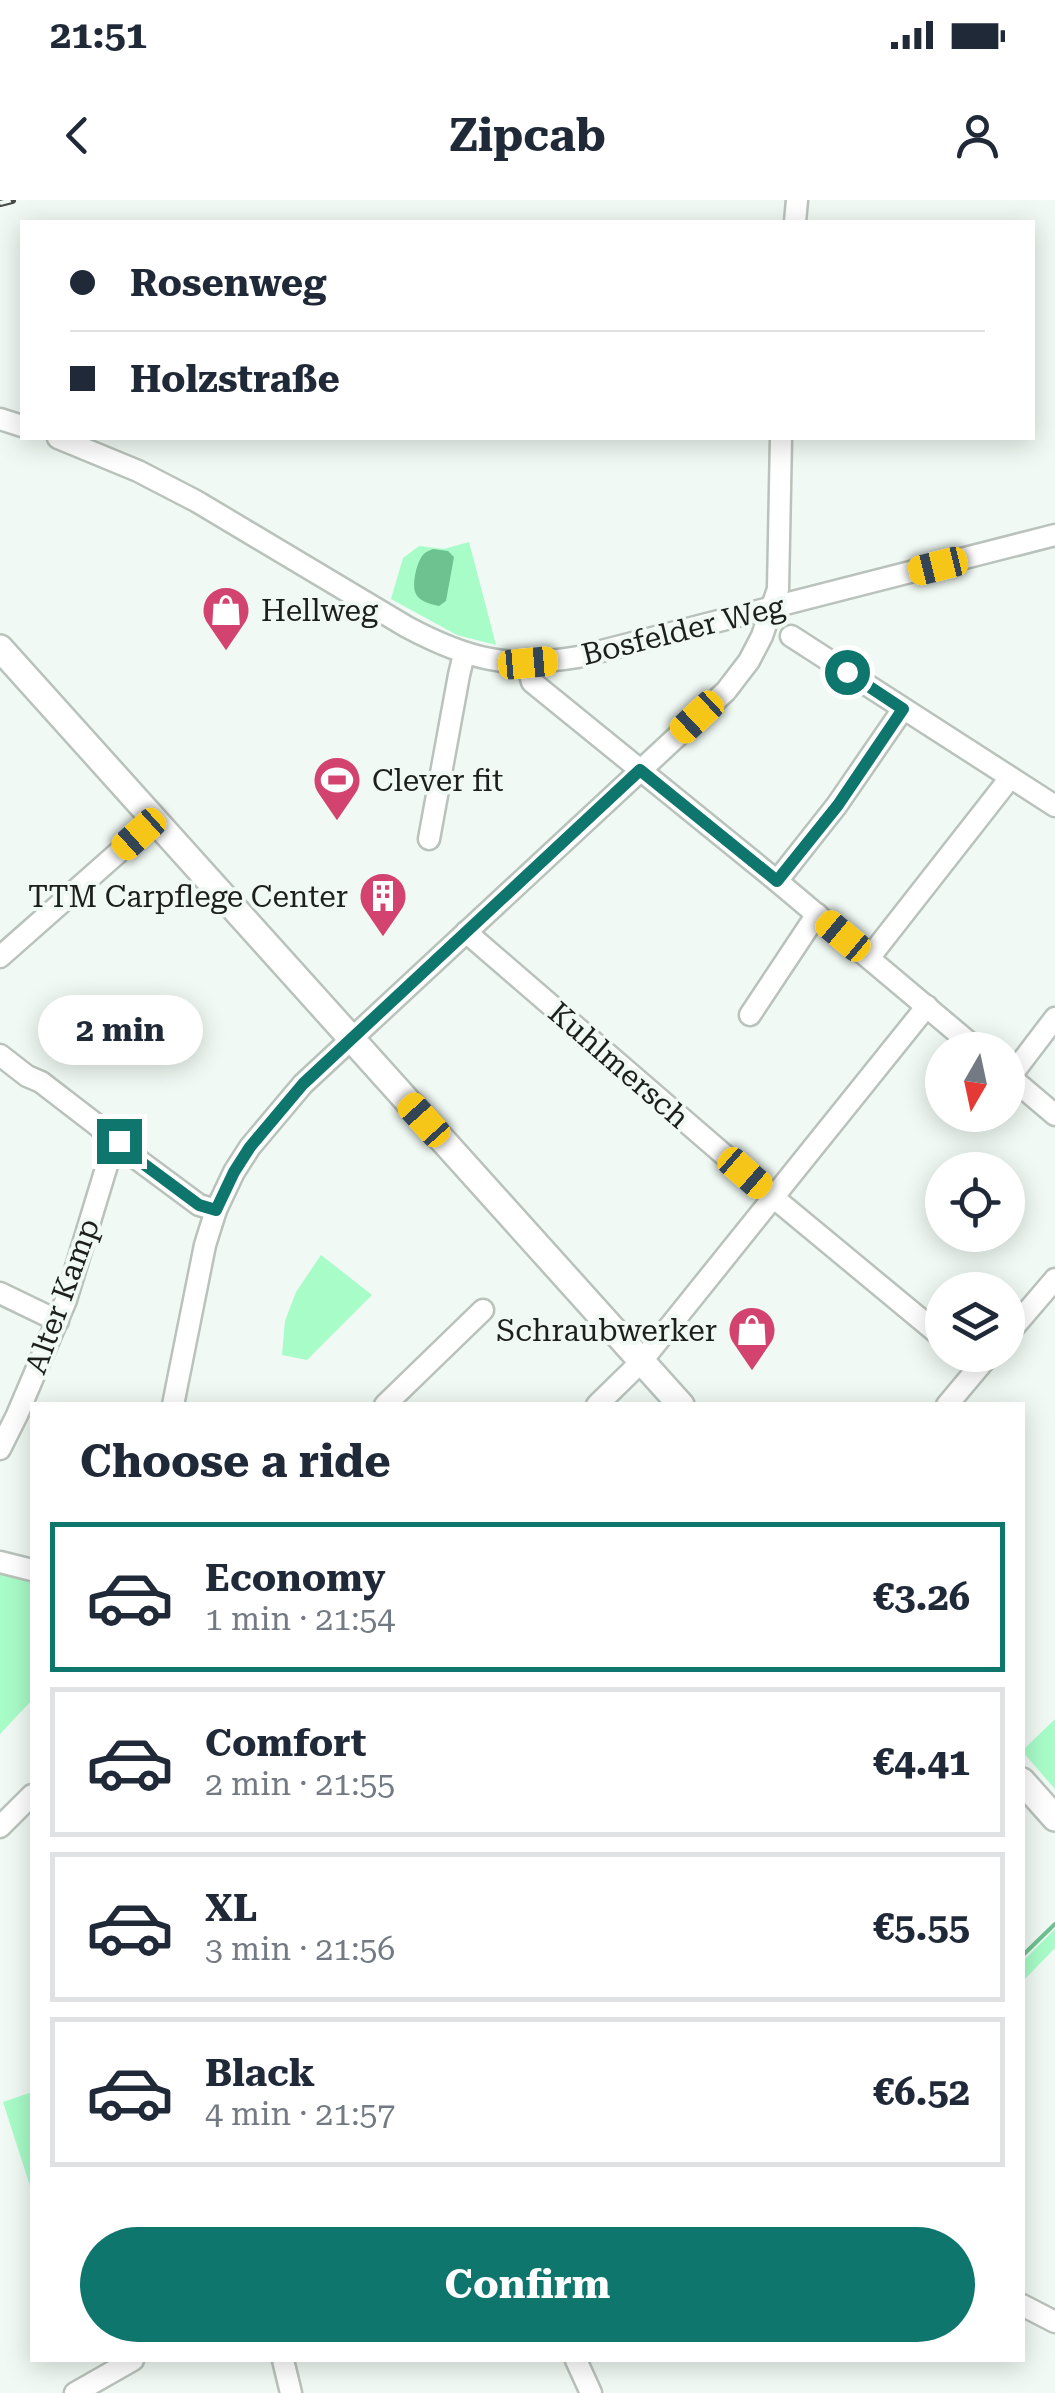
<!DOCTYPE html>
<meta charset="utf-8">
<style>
:root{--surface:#fff;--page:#f2f2f3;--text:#1f2937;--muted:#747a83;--line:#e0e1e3;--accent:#0f766e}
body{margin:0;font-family:"Roboto Serif",serif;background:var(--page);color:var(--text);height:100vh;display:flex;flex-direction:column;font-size:38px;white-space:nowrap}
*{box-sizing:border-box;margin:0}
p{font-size:32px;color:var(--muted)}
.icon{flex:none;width:55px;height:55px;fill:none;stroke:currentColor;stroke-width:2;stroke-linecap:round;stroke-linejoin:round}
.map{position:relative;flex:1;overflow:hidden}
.sheet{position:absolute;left:30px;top:1202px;width:995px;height:960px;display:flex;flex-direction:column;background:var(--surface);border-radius:0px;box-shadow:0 5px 25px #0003}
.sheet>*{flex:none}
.guide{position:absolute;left:20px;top:20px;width:1015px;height:220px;border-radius:0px;box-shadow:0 5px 25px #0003;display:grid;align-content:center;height:220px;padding:0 50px;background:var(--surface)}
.needle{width:65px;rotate:189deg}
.tools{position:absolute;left:925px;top:832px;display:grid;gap:20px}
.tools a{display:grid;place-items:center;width:100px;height:100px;border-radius:50%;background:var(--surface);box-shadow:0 5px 25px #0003;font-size:50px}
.end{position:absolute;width:45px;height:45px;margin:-22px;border:12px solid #0f766e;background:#fff;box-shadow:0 0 0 5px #fff}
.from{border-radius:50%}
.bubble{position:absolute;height:70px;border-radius:35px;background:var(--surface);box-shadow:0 5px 25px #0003;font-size:32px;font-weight:700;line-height:70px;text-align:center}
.car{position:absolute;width:30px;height:60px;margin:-30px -15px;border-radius:12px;box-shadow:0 0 8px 2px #0007;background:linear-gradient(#f5c518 24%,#345 0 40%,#f5c518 0 76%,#345 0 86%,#f5c518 0)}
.guide b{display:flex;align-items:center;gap:35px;height:95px;font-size:38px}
.guide b+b{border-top:2px solid var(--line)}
.guide i{width:25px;height:25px;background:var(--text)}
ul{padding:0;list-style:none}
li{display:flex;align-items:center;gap:30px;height:150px;margin:0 20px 15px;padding:0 30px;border:5px solid var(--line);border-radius:0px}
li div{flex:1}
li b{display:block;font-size:38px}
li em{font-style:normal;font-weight:700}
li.selected{border-color:var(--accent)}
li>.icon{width:90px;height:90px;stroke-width:1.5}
h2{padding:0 50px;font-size:45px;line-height:120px}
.button{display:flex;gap:20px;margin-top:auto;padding:20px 50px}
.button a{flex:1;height:115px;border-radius:60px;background:var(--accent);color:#fff;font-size:40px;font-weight:700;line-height:115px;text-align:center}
.status{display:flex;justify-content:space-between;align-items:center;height:70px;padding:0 50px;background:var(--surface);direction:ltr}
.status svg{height:28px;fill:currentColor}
header{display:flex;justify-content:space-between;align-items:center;height:130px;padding:0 50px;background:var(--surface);font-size:45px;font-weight:700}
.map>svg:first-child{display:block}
.green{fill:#a8fcc8}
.water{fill:#6dc28f}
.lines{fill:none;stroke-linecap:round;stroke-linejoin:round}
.stream{stroke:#6dc28f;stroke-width:4}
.minor-casing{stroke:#b9c2bb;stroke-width:25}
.major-casing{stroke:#b9c2bb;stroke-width:30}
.minor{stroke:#fff;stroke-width:20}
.major{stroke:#fff;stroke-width:25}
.rail-casing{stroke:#484c49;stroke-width:8}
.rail{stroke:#f0f9f3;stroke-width:4;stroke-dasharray:11;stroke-linecap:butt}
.route{stroke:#0f766e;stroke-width:12}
.labels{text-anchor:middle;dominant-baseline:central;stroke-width:8;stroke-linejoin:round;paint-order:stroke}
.poi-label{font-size:30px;fill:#1c1f1d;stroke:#f0f9f3;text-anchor:start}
.street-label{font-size:30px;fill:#1c1f1d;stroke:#f0f9f3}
</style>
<div class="status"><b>21:51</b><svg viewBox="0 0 49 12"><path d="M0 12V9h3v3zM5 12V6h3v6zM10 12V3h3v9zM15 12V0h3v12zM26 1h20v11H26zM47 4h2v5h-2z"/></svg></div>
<header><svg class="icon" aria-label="back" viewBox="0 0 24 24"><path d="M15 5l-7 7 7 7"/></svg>Zipcab<svg class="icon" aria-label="person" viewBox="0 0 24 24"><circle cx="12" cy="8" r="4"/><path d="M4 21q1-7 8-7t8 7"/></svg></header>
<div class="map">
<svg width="1055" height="2193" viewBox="0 0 1055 2193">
<rect width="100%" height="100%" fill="#f0f9f3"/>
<!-- green -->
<g class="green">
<polygon points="469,342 496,445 457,435 391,399 403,358 419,346 444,349"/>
<polygon points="321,1055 372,1095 307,1160 282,1155 285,1121 296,1092"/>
<polygon points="0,1372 32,1377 32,1500 0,1534"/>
<polygon points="1055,1519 1055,1589 1022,1551"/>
<polygon points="1055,1729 1055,1748 1023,1781 1023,1761"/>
<polygon points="32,1892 32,1992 3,1902"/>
</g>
<!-- water -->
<path class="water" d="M433 349 448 351 454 357 446 401 439 406C431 404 420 402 416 394 411 385 417 359 425 353 427 351 431 350 433 349Z"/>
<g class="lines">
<!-- stream -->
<polyline class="stream" points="1022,1756 1055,1724"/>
<!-- minor casing -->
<g class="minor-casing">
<g id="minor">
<polyline points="795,22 797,0"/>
<polyline points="0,219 22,226"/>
<path d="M58 238 138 271 196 301 407 427C469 460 508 469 578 457L1055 335"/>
<polyline points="791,436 1055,606"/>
<polyline points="527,463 532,482 777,681 978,850"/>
<polyline points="429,639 459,475 464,454"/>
<polyline points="777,681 837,605 903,509"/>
<polyline points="466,732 773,997 942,1137"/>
<polyline points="0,757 154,621"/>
<polyline points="869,758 1010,578"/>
<polyline points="750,815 817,714"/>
<polyline points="0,855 27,876 41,882 128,949 137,959 199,1005 216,1010"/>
<polyline points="1008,875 1055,915"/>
<polyline points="1010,877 1055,818"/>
<polyline points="0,1093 58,1121"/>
<polyline points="1008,1134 1055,1079"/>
<polyline points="173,1205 205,1045 216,1010 234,972 250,947 303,884 726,491 749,461 762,436 778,389 781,238"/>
<polyline points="385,1205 483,1110"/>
<polyline points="597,1205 641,1162 927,806"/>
<polyline points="947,1205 989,1155"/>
<polyline points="0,1249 17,1215 66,1100 111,952 119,941"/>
<polyline points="0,1362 32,1370"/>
<polyline points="0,1627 32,1595"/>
<polyline points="1022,2105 1055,2122"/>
<polyline points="283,2160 291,2193"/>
<polyline points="576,2160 591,2193"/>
<polyline points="75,2193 133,2160"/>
</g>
</g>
<!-- major casing -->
<g class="major-casing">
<g id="major">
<polyline points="0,448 681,1205"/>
<polyline points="1022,1581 1055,1618"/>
</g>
</g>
<!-- minor -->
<use href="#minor" class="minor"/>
<!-- major -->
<use href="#major" class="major"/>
<!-- rail casing -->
<g class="rail-casing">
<polyline id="rail" points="0,3 12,0"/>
</g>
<!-- rail -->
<use href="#rail" class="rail"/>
</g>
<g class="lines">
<!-- route -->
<polyline class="route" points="119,941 137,959 199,1005 216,1010 234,972 250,947 303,884 640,570 777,681 838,605 903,509 847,472"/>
</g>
<!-- icons -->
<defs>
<g id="shop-pin" transform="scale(2.5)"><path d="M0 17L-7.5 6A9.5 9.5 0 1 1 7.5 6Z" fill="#d2446f" stroke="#f0f9f3"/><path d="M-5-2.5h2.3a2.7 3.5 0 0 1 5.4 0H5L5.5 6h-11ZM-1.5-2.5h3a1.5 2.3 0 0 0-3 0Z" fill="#fff"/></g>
<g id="stadium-pin" transform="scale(2.5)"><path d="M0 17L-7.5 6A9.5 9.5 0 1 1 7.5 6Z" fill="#d2446f" stroke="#f0f9f3"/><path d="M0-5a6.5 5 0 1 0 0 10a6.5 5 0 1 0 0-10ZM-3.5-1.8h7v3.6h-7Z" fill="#fff"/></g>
<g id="building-pin" transform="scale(2.5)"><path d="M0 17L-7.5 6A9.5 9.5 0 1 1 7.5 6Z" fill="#d2446f" stroke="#f0f9f3"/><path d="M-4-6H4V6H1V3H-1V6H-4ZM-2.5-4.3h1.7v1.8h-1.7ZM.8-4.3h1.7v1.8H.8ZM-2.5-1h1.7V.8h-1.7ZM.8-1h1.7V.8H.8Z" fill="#fff"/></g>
</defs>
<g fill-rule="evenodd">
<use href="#shop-pin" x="226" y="410"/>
<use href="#stadium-pin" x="337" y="580"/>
<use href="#building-pin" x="383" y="696"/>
<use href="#shop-pin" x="752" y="1130"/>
</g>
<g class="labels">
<!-- poi labels -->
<g class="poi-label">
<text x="261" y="410">Hellweg</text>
<text x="372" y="580">Clever fit</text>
<text x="348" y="696" text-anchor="end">TTM Carpflege Center</text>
<text x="717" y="1130" text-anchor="end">Schraubwerker</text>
</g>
<!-- street labels -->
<g class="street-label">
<text transform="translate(683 430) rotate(-14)">Bosfelder Weg</text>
<text transform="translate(619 865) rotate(41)">Kuhlmersch</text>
<text transform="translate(62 1096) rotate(-70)">Alter Kamp</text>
</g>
</g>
</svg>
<div class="tools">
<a><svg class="needle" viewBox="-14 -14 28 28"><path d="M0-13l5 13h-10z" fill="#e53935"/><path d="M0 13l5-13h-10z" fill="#747a83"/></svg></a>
<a><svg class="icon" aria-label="locate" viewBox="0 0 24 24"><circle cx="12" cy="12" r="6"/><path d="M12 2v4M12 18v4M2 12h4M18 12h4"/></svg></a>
<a><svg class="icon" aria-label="layers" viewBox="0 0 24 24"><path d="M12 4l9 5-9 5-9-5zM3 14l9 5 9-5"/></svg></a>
</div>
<i class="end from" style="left:847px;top:472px"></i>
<i class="end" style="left:119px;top:941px"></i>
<div class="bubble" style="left:38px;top:795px;width:165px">2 min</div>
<i class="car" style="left:938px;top:366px;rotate:256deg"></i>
<i class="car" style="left:528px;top:463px;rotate:85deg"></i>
<i class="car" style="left:697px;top:517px;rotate:227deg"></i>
<i class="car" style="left:139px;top:634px;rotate:228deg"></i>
<i class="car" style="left:843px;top:736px;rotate:310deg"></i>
<i class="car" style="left:424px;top:920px;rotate:318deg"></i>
<i class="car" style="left:745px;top:973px;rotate:131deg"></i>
<div class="guide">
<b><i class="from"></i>Rosenweg</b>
<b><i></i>Holzstraße</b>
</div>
<section class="sheet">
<h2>Choose a ride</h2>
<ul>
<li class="selected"><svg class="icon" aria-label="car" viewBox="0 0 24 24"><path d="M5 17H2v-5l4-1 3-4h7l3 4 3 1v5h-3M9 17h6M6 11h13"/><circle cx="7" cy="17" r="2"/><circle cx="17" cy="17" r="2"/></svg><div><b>Economy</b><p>1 min · 21:54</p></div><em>€3.26</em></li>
<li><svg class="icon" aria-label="car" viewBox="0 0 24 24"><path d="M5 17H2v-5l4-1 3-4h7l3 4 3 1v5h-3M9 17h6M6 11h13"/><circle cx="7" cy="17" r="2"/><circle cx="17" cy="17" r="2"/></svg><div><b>Comfort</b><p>2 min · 21:55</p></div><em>€4.41</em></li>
<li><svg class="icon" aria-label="car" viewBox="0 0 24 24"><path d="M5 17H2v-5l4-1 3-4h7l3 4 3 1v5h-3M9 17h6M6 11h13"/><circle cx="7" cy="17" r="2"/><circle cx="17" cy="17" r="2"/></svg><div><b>XL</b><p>3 min · 21:56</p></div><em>€5.55</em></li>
<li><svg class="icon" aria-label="car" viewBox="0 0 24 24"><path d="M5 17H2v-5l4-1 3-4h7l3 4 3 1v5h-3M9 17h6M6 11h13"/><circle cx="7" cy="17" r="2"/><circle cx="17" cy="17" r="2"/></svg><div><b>Black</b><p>4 min · 21:57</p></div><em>€6.52</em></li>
</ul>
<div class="button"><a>Confirm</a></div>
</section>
</div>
